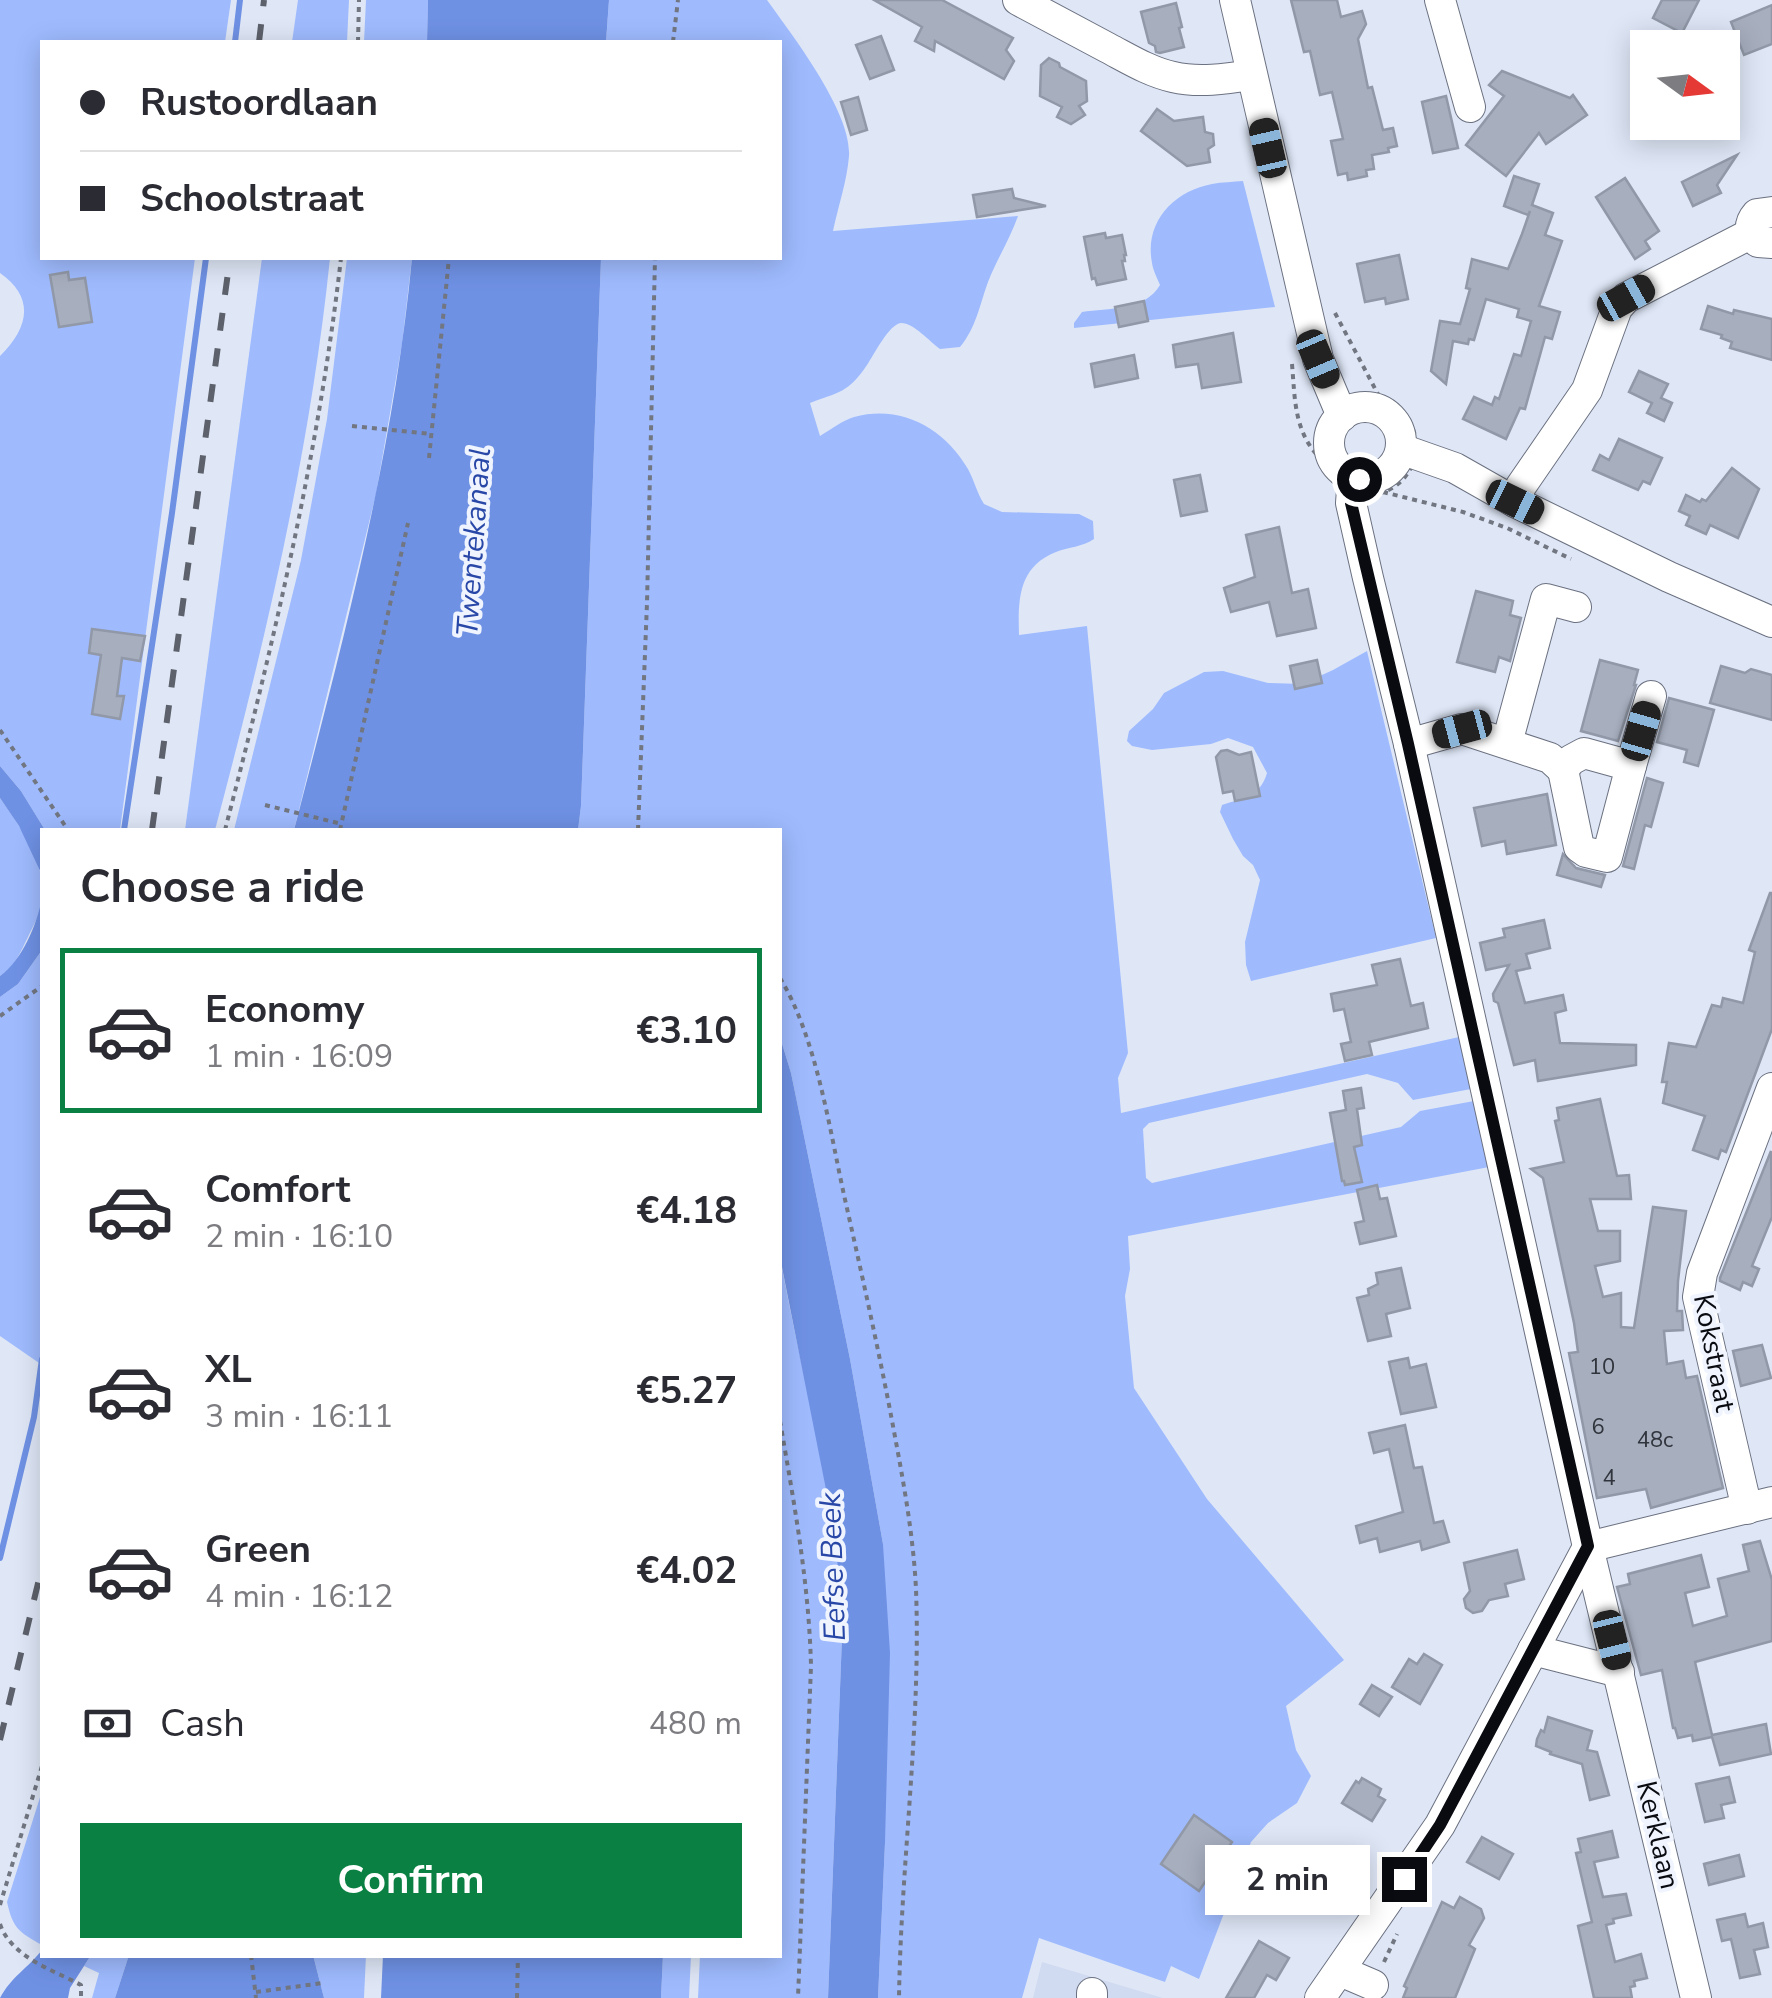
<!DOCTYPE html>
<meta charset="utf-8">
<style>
:root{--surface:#fff;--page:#f7f7f7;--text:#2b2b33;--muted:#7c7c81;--line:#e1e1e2;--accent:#0b8043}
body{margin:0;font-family:"Nunito Sans",sans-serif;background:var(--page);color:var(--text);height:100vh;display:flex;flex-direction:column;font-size:38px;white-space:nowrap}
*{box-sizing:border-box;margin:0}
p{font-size:32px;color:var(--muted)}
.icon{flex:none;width:55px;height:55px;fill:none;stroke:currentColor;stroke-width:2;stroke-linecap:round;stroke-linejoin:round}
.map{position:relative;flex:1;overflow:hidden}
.sheet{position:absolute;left:40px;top:828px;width:742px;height:1130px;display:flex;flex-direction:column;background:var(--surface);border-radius:0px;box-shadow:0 5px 25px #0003}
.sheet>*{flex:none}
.top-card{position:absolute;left:40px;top:40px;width:742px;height:220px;border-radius:0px;box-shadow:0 5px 25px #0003;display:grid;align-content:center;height:220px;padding:0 40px;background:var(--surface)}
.needle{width:65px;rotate:105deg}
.fabs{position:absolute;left:1630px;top:30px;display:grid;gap:20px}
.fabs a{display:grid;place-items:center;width:110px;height:110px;border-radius:0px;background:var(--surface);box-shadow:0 5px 25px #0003;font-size:50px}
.end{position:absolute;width:45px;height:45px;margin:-22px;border:12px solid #090b11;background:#fff;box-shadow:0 0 0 5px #fff}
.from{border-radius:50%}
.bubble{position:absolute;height:70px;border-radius:0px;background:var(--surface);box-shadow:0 5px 25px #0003;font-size:32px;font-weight:700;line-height:70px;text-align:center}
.car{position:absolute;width:30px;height:60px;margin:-30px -15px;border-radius:12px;box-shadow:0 0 8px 2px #0007;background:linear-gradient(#222 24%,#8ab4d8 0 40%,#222 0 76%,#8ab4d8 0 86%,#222 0)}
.top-card b{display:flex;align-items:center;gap:35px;height:95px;font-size:38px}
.top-card b+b{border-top:2px solid var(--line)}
.top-card i{width:25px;height:25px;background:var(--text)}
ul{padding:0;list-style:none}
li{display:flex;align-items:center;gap:30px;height:165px;margin:0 20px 15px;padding:0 20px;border:5px solid transparent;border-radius:0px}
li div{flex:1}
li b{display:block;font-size:38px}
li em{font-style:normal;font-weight:700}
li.active{border-color:var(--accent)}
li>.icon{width:90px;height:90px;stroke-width:1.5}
h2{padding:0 40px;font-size:45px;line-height:120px}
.pay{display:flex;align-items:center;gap:25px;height:110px;padding:0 40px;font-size:38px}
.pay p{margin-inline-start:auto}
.primary-button{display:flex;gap:20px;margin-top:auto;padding:20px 40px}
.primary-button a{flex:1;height:115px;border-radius:0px;background:var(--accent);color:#fff;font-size:40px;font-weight:700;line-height:115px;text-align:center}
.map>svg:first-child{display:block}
.built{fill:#d0daf0}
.green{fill:#9fbbfe}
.water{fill:#6f91e4}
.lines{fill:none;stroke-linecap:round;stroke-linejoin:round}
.stream{stroke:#6f91e4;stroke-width:6}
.building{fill:#a7aebe;stroke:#9198a7;stroke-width:2.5}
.minor-casing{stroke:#6b7180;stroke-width:32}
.path{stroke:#717681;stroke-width:4;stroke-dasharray:5 5;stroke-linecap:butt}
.minor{stroke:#fff;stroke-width:30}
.rail{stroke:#5d616b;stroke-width:6;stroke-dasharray:18 18;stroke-linecap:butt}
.route{stroke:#090b11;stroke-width:12}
.labels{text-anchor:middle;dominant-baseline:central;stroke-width:8;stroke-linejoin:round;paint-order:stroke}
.number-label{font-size:22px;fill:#30343c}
.street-label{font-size:28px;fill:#090b11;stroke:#eff4fe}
.water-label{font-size:30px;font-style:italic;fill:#2847a7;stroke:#eff4fe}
</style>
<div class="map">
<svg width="1772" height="1998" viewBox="0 0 1772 1998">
<rect width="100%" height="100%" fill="#dfe7f7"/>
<!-- built -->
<polygon class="built" points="1042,1962 1163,1998 1033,1998"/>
<!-- green -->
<g class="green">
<path d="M0 0H231L225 42H42V258H195L120 830H45L21 791 0 766V356C28 329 36 298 0 273Z"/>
<polygon points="298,0 349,0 347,42 292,42"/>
<polygon points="366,0 428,0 427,42 364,42"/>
<path d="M609 0H767C792 35 852 112 849 156 847 181 838 207 833 231L1018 216C1010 239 997 259 988 282 980 304 976 328 960 347L940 349C930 342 914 323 901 323 889 324 874 355 867 365 848 393 839 392 810 403L820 436C830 430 843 420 854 417 901 404 944 428 968 469 974 480 977 493 984 504L1002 512 1079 514 1093 521 1094 539C1082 547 1069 547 1056 552 1018 567 1018 600 1019 635L1087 626 1128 1053 1118 1078 1121 1113 1459 1037 1471 1089 1413 1100 1398 1083 1367 1074 1149 1123 1143 1129 1146 1178 1152 1183 1401 1127 1420 1111 1474 1101 1489 1167 1128 1236 1130 1269 1125 1296 1134 1388 1207 1499 1344 1660 1286 1706 1296 1750 1311 1776 1297 1803 1268 1823 1251 1842 1199 1979 1171 1966 1165 1982 1039 1938 1022 1998H878L885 1843 883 1544 850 1359 791 1073 780 1037V830H578L581 806 601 258H780V42H606Z"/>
<path d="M1243 181 1275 307 1074 328V323L1082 312C1108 308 1145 311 1160 285 1157 278 1153 270 1152 263 1144 222 1174 191 1212 184 1222 182 1233 182 1243 181Z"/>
<path d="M262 258H330C310 452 265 642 215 830H185Z"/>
<polygon points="347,258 412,258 402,344 376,494 294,830 234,830 301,560 327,419"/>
<path d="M1367 651 1436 938 1251 981 1246 965 1245 942 1260 880 1253 865 1243 856 1233 839 1220 812 1222 805C1243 798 1260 797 1267 773L1253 747 1228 738 1211 744 1152 750 1132 746 1127 741 1129 731 1153 709 1164 693 1204 672 1223 671 1268 683 1302 684 1333 670Z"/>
<path d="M0 798C20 827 47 863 42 900 41 913 33 926 28 937 20 953 15 966 0 976Z"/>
<polygon points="42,950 42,1365 0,1336 0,997 18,984"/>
<path d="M780 1257C797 1351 821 1443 835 1537 840 1570 841 1604 842 1637L828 1998H698L700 1955H780Z"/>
<path d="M42 1791V1945C19 1932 13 1929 7 1902Z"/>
<polygon points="91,1955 129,1955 115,1998 92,1998 99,1973 84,1966"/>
<polygon points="313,1955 366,1955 364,1998 324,1998"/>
<polygon points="663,1955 691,1955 689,1998 661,1998"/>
</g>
<!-- water -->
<g class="water">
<polygon points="428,0 609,0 606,42 427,42"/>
<path d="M412 258H601L581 806 578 830H294C343 642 394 451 412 258Z"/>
<polygon points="0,766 21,791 45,830 42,830 42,875 19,826 0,798"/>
<path d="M42 899V950L18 984 0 997V976C23 959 36 926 42 899Z"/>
<polygon points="780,1037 791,1073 850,1359 883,1544 890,1653 885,1843 878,1998 828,1998 842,1637 836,1540 780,1257"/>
<path d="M42 1950V1955H91L70 1988 68 1998H0C11 1977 28 1968 42 1950Z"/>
<polygon points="129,1955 313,1955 324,1998 115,1998"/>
<polygon points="383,1955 663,1955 661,1998 381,1998"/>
</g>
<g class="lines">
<!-- stream -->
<g class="stream">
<polyline points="235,42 240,0"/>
<polyline points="124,830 172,513 206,258"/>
<polyline points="0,1558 34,1417 42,1359"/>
</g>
</g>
<!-- building -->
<g class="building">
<polygon points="874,0 942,0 1013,38 1006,50 1014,61 1004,79 935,41 934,51 915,41 922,27"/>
<polygon points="1291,0 1337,0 1341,17 1362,11 1366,24 1358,39 1368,88 1372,87 1383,130 1393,128 1397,146 1388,148 1389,152 1372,155 1374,169 1366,170 1367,176 1348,180 1347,173 1338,175 1331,141 1343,139 1332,92 1320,95 1310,51 1304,52"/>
<polygon points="1662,0 1699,0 1682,33 1653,18"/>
<polygon points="1176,3 1182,27 1179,28 1184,47 1160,53 1156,52 1155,46 1149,43 1141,12"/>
<polygon points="1772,5 1772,44 1744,55 1731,22"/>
<polygon points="881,36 894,70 870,79 856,45"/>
<polygon points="1049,58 1059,63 1060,67 1086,81 1087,101 1079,106 1085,115 1071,124 1057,117 1062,107 1040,96 1041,65"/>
<polygon points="1502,71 1570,98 1573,95 1587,115 1546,144 1539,133 1506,176 1466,145 1504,96 1489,85"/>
<polygon points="1446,96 1458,148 1433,153 1422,102"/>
<polygon points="858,97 867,130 851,135 841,102"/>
<polygon points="1157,109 1174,121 1203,117 1205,132 1213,134 1214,145 1208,149 1210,162 1187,166 1141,131"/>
<polygon points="1737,155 1717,185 1721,193 1693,206 1682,182"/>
<polygon points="1514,176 1539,184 1532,205 1553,213 1545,235 1562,241 1539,306 1560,312 1552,339 1545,337 1525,409 1520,408 1506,439 1463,419 1474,397 1492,405 1495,397 1499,399 1514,354 1521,356 1531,321 1517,317 1519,309 1486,299 1474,340 1469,339 1468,344 1453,341 1446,384 1431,371 1440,321 1460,324 1470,289 1466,288 1472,259 1508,269 1522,234 1530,211 1528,215 1504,206"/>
<polygon points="1625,178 1659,231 1645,241 1650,249 1635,259 1596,197"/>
<polygon points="1012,189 1014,198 1046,206 977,217 973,195"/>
<polygon points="1105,233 1106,238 1122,235 1126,255 1124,255 1125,261 1122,261 1126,279 1097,285 1095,278 1092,279 1084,237"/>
<polygon points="1399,255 1408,299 1386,304 1385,298 1365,302 1357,264"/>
<polygon points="68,272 69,280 85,278 92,322 59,327 50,275"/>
<polygon points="1144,301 1148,321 1119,327 1115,307"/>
<polygon points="1708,306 1733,314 1734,310 1772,319 1772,360 1730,348 1732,342 1721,338 1722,335 1701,329"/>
<polygon points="1233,333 1241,382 1202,388 1198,364 1176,367 1173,345"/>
<polygon points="1134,355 1138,378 1095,387 1091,364"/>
<polygon points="1639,371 1668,384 1661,398 1672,403 1664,421 1647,413 1652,403 1629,392"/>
<polygon points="1619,439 1662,458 1650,484 1643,481 1638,490 1593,470 1600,455 1609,460"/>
<polygon points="1732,468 1759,489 1738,538 1710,525 1706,534 1686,525 1690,516 1679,511 1686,495 1700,502 1702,499 1706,501"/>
<polygon points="1200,475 1207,511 1181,516 1174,480"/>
<polygon points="1279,527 1292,593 1308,589 1316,628 1277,636 1269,602 1231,612 1224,588 1255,577 1246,535"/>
<polygon points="1476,591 1513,601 1510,615 1521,618 1510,661 1499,657 1495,672 1457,662"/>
<polygon points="92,629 145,636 140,661 122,658 117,696 124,696 120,719 92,714 101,655 89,653"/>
<polygon points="1317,660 1322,683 1295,689 1290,666"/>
<polygon points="1600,660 1638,670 1634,685 1636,685 1618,741 1581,731"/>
<polygon points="1721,666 1745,673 1751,669 1772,675 1772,720 1710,703"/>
<polygon points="1669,698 1714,710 1698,766 1684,762 1687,750 1657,742"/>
<polygon points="1227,750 1239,755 1251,752 1260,796 1235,801 1233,791 1223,793 1216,757 1221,751"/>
<polygon points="1647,778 1663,783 1651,827 1645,825 1634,869 1623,866"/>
<polygon points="1547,794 1556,845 1507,854 1505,841 1482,846 1474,808"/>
<polygon points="1563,854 1576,868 1605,875 1601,887 1557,875"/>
<polygon points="1770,893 1772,893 1772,1029 1726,1152 1721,1150 1718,1159 1693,1150 1705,1116 1663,1103 1667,1082 1662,1082 1669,1043 1696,1047 1712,1005 1721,1007 1723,998 1743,1003 1755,952 1749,950"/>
<polygon points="1544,920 1550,948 1526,954 1530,968 1516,971 1525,1003 1563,995 1566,1010 1555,1013 1560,1043 1636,1045 1636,1065 1538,1081 1535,1060 1514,1065 1498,1003 1494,1001 1493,994 1509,965 1486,970 1480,943 1505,937 1503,929"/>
<polygon points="1400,959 1411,1006 1423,1003 1428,1028 1369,1042 1372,1055 1345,1061 1341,1044 1351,1042 1344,1009 1334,1011 1331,994 1377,985 1372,965"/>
<polygon points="1361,1088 1364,1108 1357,1109 1362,1145 1354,1147 1362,1182 1345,1185 1344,1181 1342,1181 1330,1113 1346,1110 1343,1091"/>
<polygon points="1600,1099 1617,1176 1629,1175 1631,1199 1590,1199 1598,1231 1620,1231 1620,1261 1595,1266 1603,1297 1621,1293 1621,1327 1634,1328 1653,1207 1686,1211 1678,1281 1677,1311 1682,1311 1683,1330 1664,1331 1667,1364 1683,1361 1686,1378 1697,1376 1723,1488 1651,1508 1646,1489 1597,1498 1569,1353 1578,1352 1574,1323 1543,1178 1531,1169 1564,1162 1555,1121 1559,1120 1557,1108"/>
<polygon points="1771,1151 1772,1217 1752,1266 1759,1269 1752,1286 1743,1282 1740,1290 1720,1281 1720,1278"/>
<polygon points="1377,1185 1380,1199 1387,1198 1396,1236 1360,1244 1355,1223 1364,1221 1357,1190"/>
<polygon points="1401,1268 1410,1308 1386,1314 1391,1336 1368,1341 1357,1298 1369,1295 1368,1289 1378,1284 1376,1273"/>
<polygon points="1762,1345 1771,1378 1741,1386 1733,1351"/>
<polygon points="1408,1358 1410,1368 1426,1364 1436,1407 1401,1414 1389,1362"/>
<polygon points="1405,1425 1414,1468 1422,1467 1434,1523 1443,1521 1449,1542 1422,1550 1420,1541 1380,1552 1377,1538 1360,1543 1356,1526 1403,1512 1389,1449 1374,1453 1369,1433"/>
<polygon points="1760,1541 1772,1580 1772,1641 1695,1662 1712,1735 1766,1724 1771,1754 1720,1765 1712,1737 1693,1741 1692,1735 1678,1738 1675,1728 1673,1728 1662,1670 1641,1675 1617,1587 1630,1584 1628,1574 1701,1555 1709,1587 1685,1593 1693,1626 1727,1616 1718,1579 1749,1571 1743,1545"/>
<polygon points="1517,1550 1524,1579 1505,1584 1508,1596 1489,1600 1482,1611 1473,1613 1466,1608 1464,1599 1470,1591 1464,1563"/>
<polygon points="1424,1654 1442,1665 1420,1704 1392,1687 1409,1659 1417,1664"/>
<polygon points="1372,1685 1392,1697 1379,1716 1360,1704"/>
<polygon points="1548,1717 1592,1731 1587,1750 1597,1752 1609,1795 1590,1800 1582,1764 1550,1754 1551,1752 1536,1746 1537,1739 1541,1730 1544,1732"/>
<polygon points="1729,1777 1735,1802 1721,1805 1724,1818 1705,1822 1696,1784"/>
<polygon points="1362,1778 1381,1789 1378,1796 1385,1800 1372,1821 1342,1803 1356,1781 1359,1783"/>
<polygon points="1194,1815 1232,1842 1199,1891 1161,1864"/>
<polygon points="1612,1831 1618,1857 1594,1862 1603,1897 1626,1894 1631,1915 1613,1919 1614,1923 1606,1925 1615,1962 1641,1954 1647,1978 1634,1981 1635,1986 1630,1987 1632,1998 1594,1998 1578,1926 1592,1922 1576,1853 1581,1852 1578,1839"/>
<polygon points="1482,1837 1513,1854 1499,1879 1467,1862"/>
<polygon points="1739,1855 1744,1876 1709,1885 1704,1864"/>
<polygon points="1301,1864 1330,1884 1314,1907 1301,1897 1294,1908 1269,1890 1280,1875 1289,1881"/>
<polygon points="1460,1897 1481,1909 1484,1918 1469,1945 1475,1949 1455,1998 1403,1998 1407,1988 1404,1986 1442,1902 1454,1908"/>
<polygon points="1745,1914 1748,1927 1763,1923 1768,1947 1754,1950 1760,1974 1740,1978 1731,1939 1722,1941 1717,1920"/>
<polygon points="1259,1941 1289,1958 1276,1980 1267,1975 1254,1998 1226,1998"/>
</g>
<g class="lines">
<!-- minor casing -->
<g class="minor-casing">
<g id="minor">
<path d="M1018 0C1048 16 1078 32 1108 48 1129 59 1150 72 1173 77 1198 83 1226 79 1251 75"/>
<polyline points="1235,0 1318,359 1342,416"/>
<polyline points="1440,0 1470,107"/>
<path d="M1772 212 1757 214C1749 223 1748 234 1758 242L1772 243"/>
<circle cx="1365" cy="443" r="36"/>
<polyline points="1401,449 1455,468 1515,502 1669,577 1772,622"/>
<polyline points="1353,477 1351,503 1368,578 1409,744 1588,1547 1696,1998"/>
<polyline points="1515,502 1521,486 1587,390 1617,308 1626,298 1752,233"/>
<polyline points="1507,743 1546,599 1576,607"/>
<polyline points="1409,744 1462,729 1550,758 1563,770 1571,760 1584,753 1631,766 1651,696"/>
<polyline points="1563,770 1579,847 1586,852 1607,857 1631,766"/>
<polyline points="1747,1509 1698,1297 1702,1273 1772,1088"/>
<polyline points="1533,1650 1619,1672"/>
<polyline points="1342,1968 1352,1976 1373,1985"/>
<polyline points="1092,1993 1092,1998"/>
<polyline points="1320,1998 1440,1825 1588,1547 1772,1502"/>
</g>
</g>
<!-- path -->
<g class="path">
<polyline points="358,42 359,0"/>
<polyline points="673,42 678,0"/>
<polyline points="1335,313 1380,398"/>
<path d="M1292 364C1295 399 1294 431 1319 457"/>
<circle cx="1367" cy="446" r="49"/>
<polyline points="352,426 431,434"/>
<polyline points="429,458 449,258"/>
<polyline points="1383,492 1463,512 1507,528 1571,559"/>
<polyline points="0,730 68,830"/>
<polyline points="265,805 342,824"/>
<path d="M225 830C274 641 319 451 341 258"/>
<polyline points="340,830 408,523"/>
<polyline points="638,830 647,603 655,258"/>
<path d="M780 978C816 1037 829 1126 844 1195 860 1266 876 1338 890 1410 901 1469 913 1529 916 1589 921 1726 901 1862 899 1998"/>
<polyline points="0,1016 42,986"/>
<path d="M780 1421C794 1503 809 1583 811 1666L798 1998"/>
<polyline points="0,1905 42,1766"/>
<path d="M0 1924C11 1957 53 1970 81 1985V1998"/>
<polyline points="251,1955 256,1998"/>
<polyline points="1384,1962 1397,1934"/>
<polyline points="256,1992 323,1983"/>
<polyline points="517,1998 518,1955"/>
</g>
<!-- minor -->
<use href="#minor" class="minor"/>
<!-- rail -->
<g class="rail">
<polyline points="259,42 264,0"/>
<polyline points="152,830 230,258"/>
<polyline points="0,1740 42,1567"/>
</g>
</g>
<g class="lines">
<!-- route -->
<polyline class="route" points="1359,479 1353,478 1351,503 1408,744 1588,1546 1440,1825 1404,1879"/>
</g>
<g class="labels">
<!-- number labels -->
<g class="number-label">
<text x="1602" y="1367">10</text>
<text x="1598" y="1427">6</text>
<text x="1655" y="1440">48c</text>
<text x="1609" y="1478">4</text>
</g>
<!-- street labels -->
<g class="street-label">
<text transform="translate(1714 1353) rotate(79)">Kokstraat</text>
<text transform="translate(1658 1835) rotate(77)">Kerklaan</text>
</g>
<!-- water labels -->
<g class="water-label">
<text transform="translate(474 542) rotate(-86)">Twentekanaal</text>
<text transform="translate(833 1567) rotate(-92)">Eefse Beek</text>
</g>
</g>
</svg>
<div class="fabs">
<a><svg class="needle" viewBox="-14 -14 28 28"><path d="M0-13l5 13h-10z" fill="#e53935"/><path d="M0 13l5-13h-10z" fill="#7c7c81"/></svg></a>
</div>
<i class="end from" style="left:1359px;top:479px"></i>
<i class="end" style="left:1404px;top:1879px"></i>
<div class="bubble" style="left:1205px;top:1845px;width:165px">2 min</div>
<i class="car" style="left:1268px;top:148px;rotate:347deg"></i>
<i class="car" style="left:1626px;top:298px;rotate:61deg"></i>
<i class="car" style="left:1318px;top:359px;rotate:157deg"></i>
<i class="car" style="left:1515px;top:502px;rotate:116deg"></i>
<i class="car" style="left:1462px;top:729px;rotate:255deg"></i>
<i class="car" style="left:1641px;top:731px;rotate:16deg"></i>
<i class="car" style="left:1612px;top:1640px;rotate:166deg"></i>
<div class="top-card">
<b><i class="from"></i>Rustoordlaan</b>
<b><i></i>Schoolstraat</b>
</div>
<section class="sheet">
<h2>Choose a ride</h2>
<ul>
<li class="active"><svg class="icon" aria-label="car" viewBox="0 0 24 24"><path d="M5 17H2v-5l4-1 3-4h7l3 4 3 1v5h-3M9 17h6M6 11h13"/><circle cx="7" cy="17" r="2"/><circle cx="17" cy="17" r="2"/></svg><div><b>Economy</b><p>1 min · 16:09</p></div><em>€3.10</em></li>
<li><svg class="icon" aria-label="car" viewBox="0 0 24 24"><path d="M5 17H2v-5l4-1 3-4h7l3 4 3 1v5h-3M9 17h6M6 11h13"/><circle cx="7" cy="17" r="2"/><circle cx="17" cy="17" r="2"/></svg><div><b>Comfort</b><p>2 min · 16:10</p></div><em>€4.18</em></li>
<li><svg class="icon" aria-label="car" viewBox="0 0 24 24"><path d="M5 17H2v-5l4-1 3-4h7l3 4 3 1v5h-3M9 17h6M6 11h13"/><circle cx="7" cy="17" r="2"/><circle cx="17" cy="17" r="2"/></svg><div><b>XL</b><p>3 min · 16:11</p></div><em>€5.27</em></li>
<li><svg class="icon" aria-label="car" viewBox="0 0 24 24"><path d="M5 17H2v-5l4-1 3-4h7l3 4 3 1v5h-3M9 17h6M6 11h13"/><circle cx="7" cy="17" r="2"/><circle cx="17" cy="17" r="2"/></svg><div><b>Green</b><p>4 min · 16:12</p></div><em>€4.02</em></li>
</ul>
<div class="pay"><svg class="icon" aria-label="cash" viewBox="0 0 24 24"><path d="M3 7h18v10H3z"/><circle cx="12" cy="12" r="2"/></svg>Cash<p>480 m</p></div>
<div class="primary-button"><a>Confirm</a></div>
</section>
</div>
